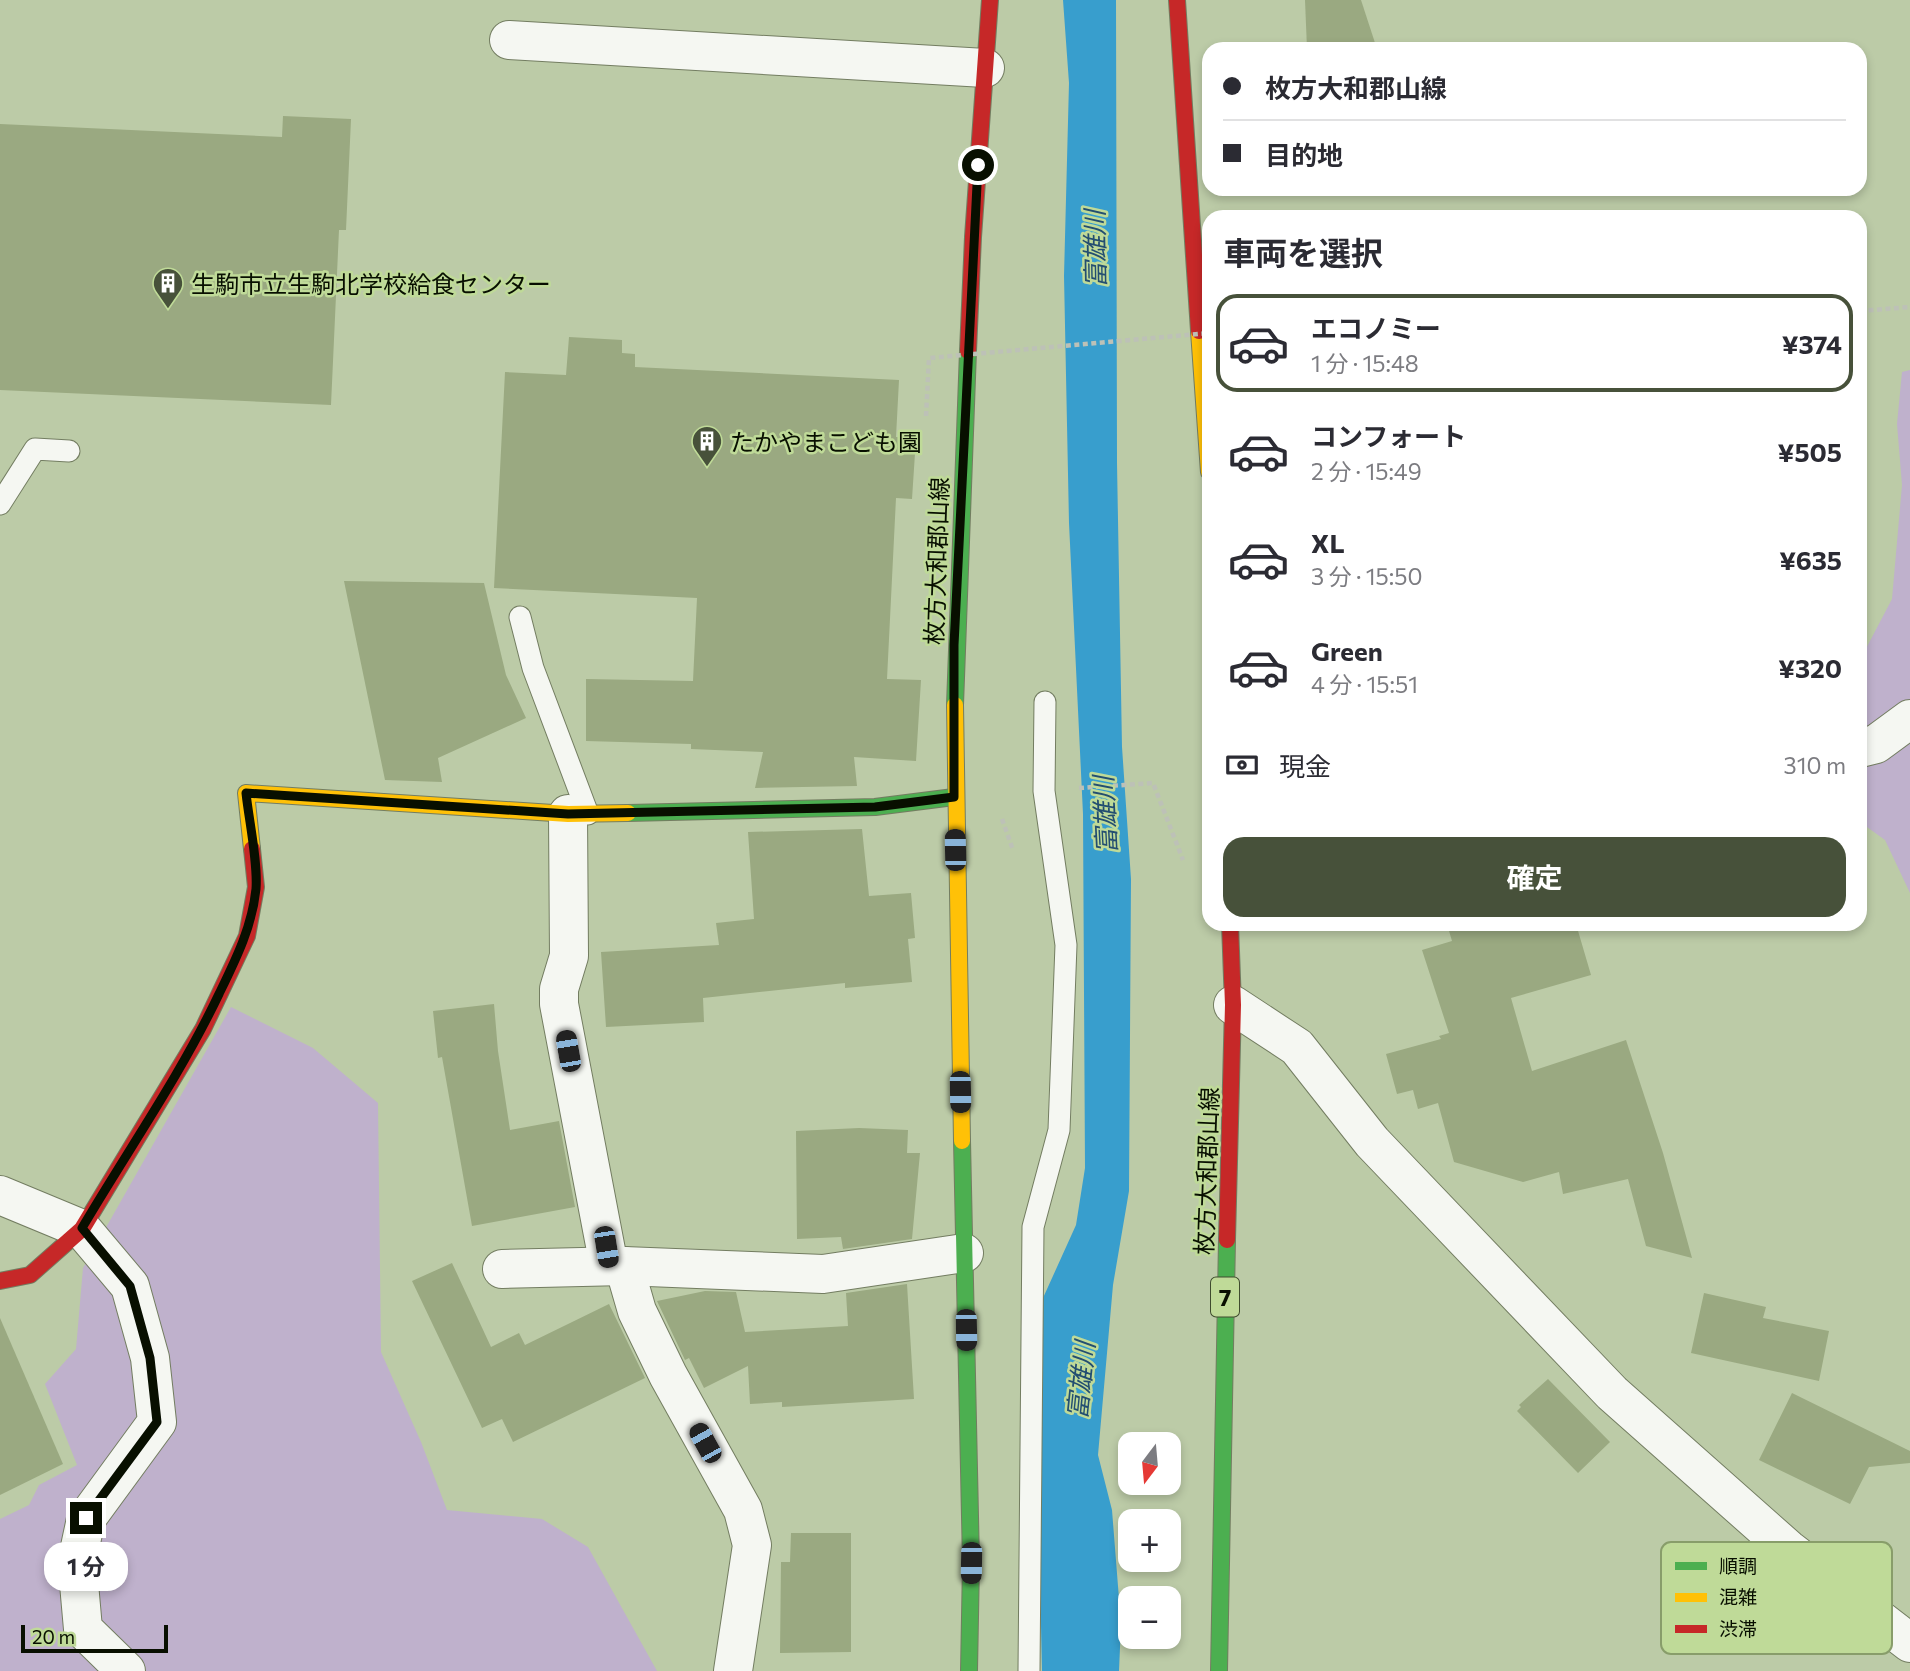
<!DOCTYPE html>
<html lang="ja">
<meta charset="utf-8">
<style>
:root{--surface:#fff;--page:#f2f2f3;--text:#2b2b33;--muted:#7c7c81;--line:#e1e1e2;--accent:#47513a}
body{margin:0;font-family:Commissioner,"Noto Sans JP",sans-serif;background:var(--page);color:var(--text);height:100vh;display:flex;flex-direction:column;font-size:26px;white-space:nowrap}
*{box-sizing:border-box;margin:0}
p{font-size:23px;color:var(--muted)}
.icon{flex:none;width:38px;height:38px;fill:none;stroke:currentColor;stroke-width:2;stroke-linecap:round;stroke-linejoin:round}
.map{position:relative;flex:1;overflow:hidden}
.details{position:absolute;left:1202px;top:210px;width:665px;height:721px;display:flex;flex-direction:column;background:var(--surface);border-radius:21px;box-shadow:0 4px 10px #0003}
.details>*{flex:none}
.hud{position:absolute;left:1202px;top:42px;width:665px;height:154px;border-radius:21px;box-shadow:0 4px 10px #0003;display:grid;align-content:center;height:154px;padding:0 21px;background:var(--surface)}
.needle{width:46px;rotate:196deg}
.controls{position:absolute;left:1118px;top:1432px;display:grid;gap:14px}
.controls a{display:grid;place-items:center;width:63px;height:63px;border-radius:14px;background:var(--surface);box-shadow:0 4px 10px #0003;font-size:35px}
.scale{position:absolute;left:21px;bottom:18px;width:147px;box-sizing:border-box;padding-left:7px;border:4px solid #080f00;border-top:0;font-size:19px;line-height:24px;white-space:nowrap;color:#080f00;-webkit-text-stroke:5px #bfda98;paint-order:stroke}
.end{position:absolute;width:32px;height:32px;margin:-16px;border:9px solid #080f00;background:#fff;box-shadow:0 0 0 4px #fff}
.from{border-radius:50%}
.bubble{position:absolute;height:49px;border-radius:21px;background:var(--surface);box-shadow:0 4px 10px #0003;font-size:23px;font-weight:700;line-height:49px;text-align:center}
.car{position:absolute;width:21px;height:42px;margin:-21px -10px;border-radius:9px;box-shadow:0 0 5px 2px #0007;background:linear-gradient(#222 24%,#8ab4d8 0 40%,#222 0 76%,#8ab4d8 0 86%,#222 0)}
.hud b{display:flex;align-items:center;gap:24px;height:66px;font-size:26px}
.hud b+b{border-top:2px solid var(--line)}
.hud i{width:18px;height:18px;background:var(--text)}
ul{padding:0;list-style:none}
li{display:flex;align-items:center;gap:21px;height:98px;margin:0 14px 10px;padding:0 7px;border:4px solid transparent;border-radius:21px}
li div{flex:1}
li b{display:block;font-size:26px}
li em{font-style:normal;font-weight:700}
li.on{border-color:var(--accent)}
li>.icon{width:63px;height:63px;stroke-width:1.5}
h2{padding:0 21px;font-size:32px;line-height:84px}
.pay{display:flex;align-items:center;gap:18px;height:77px;padding:0 21px;font-size:26px}
.pay p{margin-inline-start:auto}
.cta{display:flex;gap:14px;margin-top:auto;padding:14px 21px}
.cta a{flex:1;height:80px;border-radius:21px;background:var(--accent);color:#fff;font-size:28px;font-weight:700;line-height:80px;text-align:center}
.map>svg:first-child{display:block}
.green{fill:#bfb1cc}
.water{fill:#389ecd}
.building{fill:#9aa981}
.lines{fill:none;stroke-linecap:round;stroke-linejoin:round}
.lane-casing{stroke:#737d61;stroke-width:23}
.street-casing{stroke:#737d61;stroke-width:40}
.fast-casing{stroke:#737d61;stroke-width:18}
.slow-casing{stroke:#737d61;stroke-width:18}
.jam-casing{stroke:#737d61;stroke-width:18}
.path{stroke:#bdc1b7;stroke-width:4.5;stroke-dasharray:5 3.5;stroke-linecap:butt}
.lane{stroke:#f5f7f2;stroke-width:21}
.street{stroke:#f5f7f2;stroke-width:38}
.fast{stroke:#4caf50;stroke-width:16}
.slow{stroke:#ffc107;stroke-width:16}
.jam{stroke:#c62828;stroke-width:16}
.path-bridge{stroke:#bdc1b7;stroke-width:4.5;stroke-dasharray:5 3.5;stroke-linecap:butt}
.route{stroke:#080f00;stroke-width:9}
.labels{text-anchor:middle;dominant-baseline:central;stroke-width:5;stroke-linejoin:round;paint-order:stroke}
.shield{fill:#bfda98;stroke:#3f4c2e;stroke-width:2}
.shield-label{font-size:23px;font-weight:bold;fill:#080f00}
.poi-label{font-size:24px;fill:#080f00;stroke:#bfda98;text-anchor:start}
.street-label{font-size:24px;fill:#080f00;stroke:#bfda98}
.water-label{font-size:26px;font-style:italic;fill:#234e71;stroke:#bfda98}
.key{fill:#bfda98;stroke:#889d6a;stroke-width:2}
.key-label{font-size:19px;fill:#080f00}
</style>
<div class="map">
<svg width="1910" height="1671" viewBox="0 0 1910 1671">
<rect width="100%" height="100%" fill="#bccba7"/>
<!-- green -->
<g class="green">
<polygon points="1910,370 1910,893 1885,840 1860,822 1860,660 1892,599 1902,485 1897,424 1902,372"/>
<polygon points="231,1007 313,1048 378,1103 381,1352 421,1442 447,1510 542,1519 588,1547 657,1671 0,1671 0,1519 29,1505 39,1485 77,1465 45,1384 76,1349 83,1268"/>
</g>
<!-- water -->
<polygon class="water" points="1063,0 1116,0 1117,463 1122,747 1131,879 1129,1191 1113,1285 1098,1455 1112,1510 1121,1624 1119,1671 1042,1671 1039,1535 1043,1298 1076,1225 1085,1168 1083,814 1069,523 1064,276 1069,83"/>
<!-- building -->
<g class="building">
<polygon points="1305,0 1361,0 1377,49 1307,49"/>
<polygon points="283,116 351,119 346,230 339,230 331,405 0,390 0,124 282,137"/>
<polygon points="569,337 622,340 622,353 635,354 635,367 899,380 896,437 916,438 912,499 896,498 887,679 921,680 916,761 854,757 857,786 755,788 763,752 691,749 691,744 586,741 586,679 693,681 697,598 494,588 505,372 566,375"/>
<polygon points="344,581 484,583 506,675 526,718 438,758 442,782 385,780"/>
<polygon points="862,829 869,896 911,893 915,938 908,939 912,982 845,988 845,983 703,998 704,1022 606,1027 601,952 719,945 716,923 754,919 748,832"/>
<polygon points="1447,924 1576,924 1591,975 1511,998 1532,1071 1626,1040 1663,1153 1692,1258 1646,1246 1628,1179 1563,1194 1559,1172 1523,1182 1454,1162 1438,1103 1418,1109 1413,1090 1397,1094 1386,1054 1441,1039 1439,1036 1449,1033 1422,950 1452,941"/>
<polygon points="494,1004 498,1051 510,1130 559,1121 575,1207 472,1226 442,1057 438,1058 433,1011"/>
<polygon points="859,1128 908,1130 907,1153 920,1153 912,1239 843,1249 841,1237 797,1239 796,1131"/>
<polygon points="452,1263 491,1347 519,1333 525,1345 609,1304 645,1378 513,1442 502,1419 482,1428 412,1281"/>
<polygon points="907,1284 914,1399 782,1407 782,1402 750,1404 748,1366 704,1388 689,1358 685,1360 657,1301 705,1291 736,1292 745,1332 848,1326 846,1293"/>
<polygon points="1704,1293 1766,1307 1763,1318 1829,1331 1819,1381 1691,1353"/>
<polygon points="0,1318 63,1464 0,1495"/>
<polygon points="1548,1379 1610,1442 1578,1473 1517,1411 1521,1407 1519,1405"/>
<polygon points="1792,1393 1910,1451 1910,1463 1869,1467 1850,1504 1759,1460"/>
<polygon points="791,1533 851,1533 851,1652 780,1653 781,1562 790,1562"/>
</g>
<g class="lines">
<!-- lane casing -->
<g class="lane-casing">
<g id="lane">
<polyline points="0,504 35,449 69,451"/>
<polyline points="520,617 533,668 588,814"/>
<polyline points="1029,1671 1033,1227 1059,1130 1066,945 1044,791 1045,702"/>
</g>
</g>
<!-- street casing -->
<g class="street-casing">
<g id="street">
<polyline points="509,40 985,68"/>
<polyline points="1860,748 1876,744 1910,719"/>
<polyline points="568,814 569,956 559,989 559,1004 609,1266"/>
<polyline points="1233,1005 1297,1047 1372,1142 1612,1393 1788,1549 1910,1643"/>
<polyline points="0,1195 82,1229 130,1286 150,1358 157,1422 86,1519 77,1561 83,1629 126,1671"/>
<polyline points="624,1266 637,1311 668,1375 743,1510 752,1545 733,1671"/>
<polyline points="502,1269 624,1266 823,1274 964,1253"/>
</g>
</g>
<!-- fast casing -->
<g class="fast-casing">
<g id="fast">
<polyline points="955,705 968,351"/>
<polyline points="628,813 875,807 954,797"/>
<polyline points="962,1141 971,1563 969,1671"/>
<polyline points="1219,1671 1227,1240"/>
</g>
</g>
<!-- slow casing -->
<g class="slow-casing">
<g id="slow">
<polyline points="1199,331 1209,472"/>
<polyline points="955,705 962,1141"/>
<polyline points="252,849 246,793 568,814 628,813"/>
</g>
</g>
<!-- jam casing -->
<g class="jam-casing">
<g id="jam">
<polyline points="1177,0 1199,331"/>
<polyline points="968,351 973,237 990,0"/>
<polyline points="1227,1240 1233,1005 1230,924"/>
<polyline points="0,1281 30,1275 82,1229 203,1029 247,936 256,887 252,849"/>
</g>
</g>
<!-- path -->
<g class="path">
<polyline points="1860,311 1910,307"/>
<polyline points="1079,788 1153,783 1183,860"/>
<polyline points="1002,819 1013,850"/>
</g>
<!-- lane -->
<use href="#lane" class="lane"/>
<!-- street -->
<use href="#street" class="street"/>
<!-- fast -->
<use href="#fast" class="fast"/>
<!-- slow -->
<use href="#slow" class="slow"/>
<!-- jam -->
<use href="#jam" class="jam"/>
<!-- path-bridge -->
<polyline class="path-bridge" points="926,416 929,358 1209,333"/>
</g>
<g class="lines">
<!-- route -->
<path class="route" d="M86 1518 157 1422 150 1358 130 1286 82 1228C128 1150 180 1076 219 994 236 959 252 927 256 889 258 862 249 821 246 793L568 814 875 807 954 797V645L978 165"/>
</g>
<!-- icons -->
<defs>
<g id="building-pin" transform="scale(1.575)"><path d="M0 17L-7.5 6A9.5 9.5 0 1 1 7.5 6Z" fill="#47513a" stroke="#bfda98"/><path d="M-4-6H4V6H1V3H-1V6H-4ZM-2.5-4.3h1.7v1.8h-1.7ZM.8-4.3h1.7v1.8H.8ZM-2.5-1h1.7V.8h-1.7ZM.8-1h1.7V.8H.8Z" fill="#fff"/></g>
</defs>
<g fill-rule="evenodd">
<use href="#building-pin" x="168" y="283"/>
<use href="#building-pin" x="707" y="441"/>
</g>
<g class="labels">
<!-- shield labels -->
<rect class="shield" x="1211" y="1277.5" width="28" height="39" rx="5"/>
<g class="shield-label">
<text x="1225" y="1297">7</text>
</g>
<!-- poi labels -->
<g class="poi-label">
<text x="191" y="283">生駒市立生駒北学校給食センター</text>
<text x="730" y="441">たかやまこども園</text>
</g>
<!-- street labels -->
<g class="street-label">
<text transform="translate(936 561) rotate(-88)">枚方大和郡山線</text>
<text transform="translate(1206 1171) rotate(-88)">枚方大和郡山線</text>
</g>
<!-- water labels -->
<g class="water-label">
<text transform="translate(1094 249) rotate(-91)">富雄川</text>
<text transform="translate(1104 815) rotate(-93)">富雄川</text>
<text transform="translate(1080 1380) rotate(-84)">富雄川</text>
</g>
</g>
<!-- legend -->
<rect x="1661" y="1542" width="231" height="112" rx="10" class="key"/>
<rect x="1675" y="1562" width="32" height="8" fill="#4caf50"/>
<rect x="1675" y="1593" width="32" height="9" fill="#ffc107"/>
<rect x="1675" y="1625" width="32" height="8" fill="#c62828"/>
<g class="key-label">
<text x="1719" y="1573">順調</text>
<text x="1719" y="1604">混雑</text>
<text x="1719" y="1636">渋滞</text>
</g>
</svg>
<div class="controls">
<a><svg class="needle" viewBox="-14 -14 28 28"><path d="M0-13l5 13h-10z" fill="#e53935"/><path d="M0 13l5-13h-10z" fill="#7c7c81"/></svg></a>
<a>+</a>
<a>−</a>
</div>
<div class="scale">20 m</div>
<i class="end from" style="left:978px;top:165px"></i>
<i class="end" style="left:86px;top:1518px"></i>
<div class="bubble" style="left:44px;top:1542px;width:84px">1 分</div>
<i class="car" style="left:955px;top:850px;rotate:359deg"></i>
<i class="car" style="left:568px;top:1051px;rotate:350deg"></i>
<i class="car" style="left:960px;top:1092px;rotate:179deg"></i>
<i class="car" style="left:606px;top:1247px;rotate:171deg"></i>
<i class="car" style="left:966px;top:1330px;rotate:179deg"></i>
<i class="car" style="left:705px;top:1443px;rotate:331deg"></i>
<i class="car" style="left:971px;top:1563px;rotate:181deg"></i>
<div class="hud">
<b><i class="from"></i>枚方大和郡山線</b>
<b><i></i>目的地</b>
</div>
<section class="details">
<h2>車両を選択</h2>
<ul>
<li class="on"><svg class="icon" aria-label="car" viewBox="0 0 24 24"><path d="M5 17H2v-5l4-1 3-4h7l3 4 3 1v5h-3M9 17h6M6 11h13"/><circle cx="7" cy="17" r="2"/><circle cx="17" cy="17" r="2"/></svg><div><b>エコノミー</b><p>1 分 · 15:48</p></div><em>¥374</em></li>
<li><svg class="icon" aria-label="car" viewBox="0 0 24 24"><path d="M5 17H2v-5l4-1 3-4h7l3 4 3 1v5h-3M9 17h6M6 11h13"/><circle cx="7" cy="17" r="2"/><circle cx="17" cy="17" r="2"/></svg><div><b>コンフォート</b><p>2 分 · 15:49</p></div><em>¥505</em></li>
<li><svg class="icon" aria-label="car" viewBox="0 0 24 24"><path d="M5 17H2v-5l4-1 3-4h7l3 4 3 1v5h-3M9 17h6M6 11h13"/><circle cx="7" cy="17" r="2"/><circle cx="17" cy="17" r="2"/></svg><div><b>XL</b><p>3 分 · 15:50</p></div><em>¥635</em></li>
<li><svg class="icon" aria-label="car" viewBox="0 0 24 24"><path d="M5 17H2v-5l4-1 3-4h7l3 4 3 1v5h-3M9 17h6M6 11h13"/><circle cx="7" cy="17" r="2"/><circle cx="17" cy="17" r="2"/></svg><div><b>Green</b><p>4 分 · 15:51</p></div><em>¥320</em></li>
</ul>
<div class="pay"><svg class="icon" aria-label="cash" viewBox="0 0 24 24"><path d="M3 7h18v10H3z"/><circle cx="12" cy="12" r="2"/></svg>現金<p>310 m</p></div>
<div class="cta"><a>確定</a></div>
</section>
</div>
